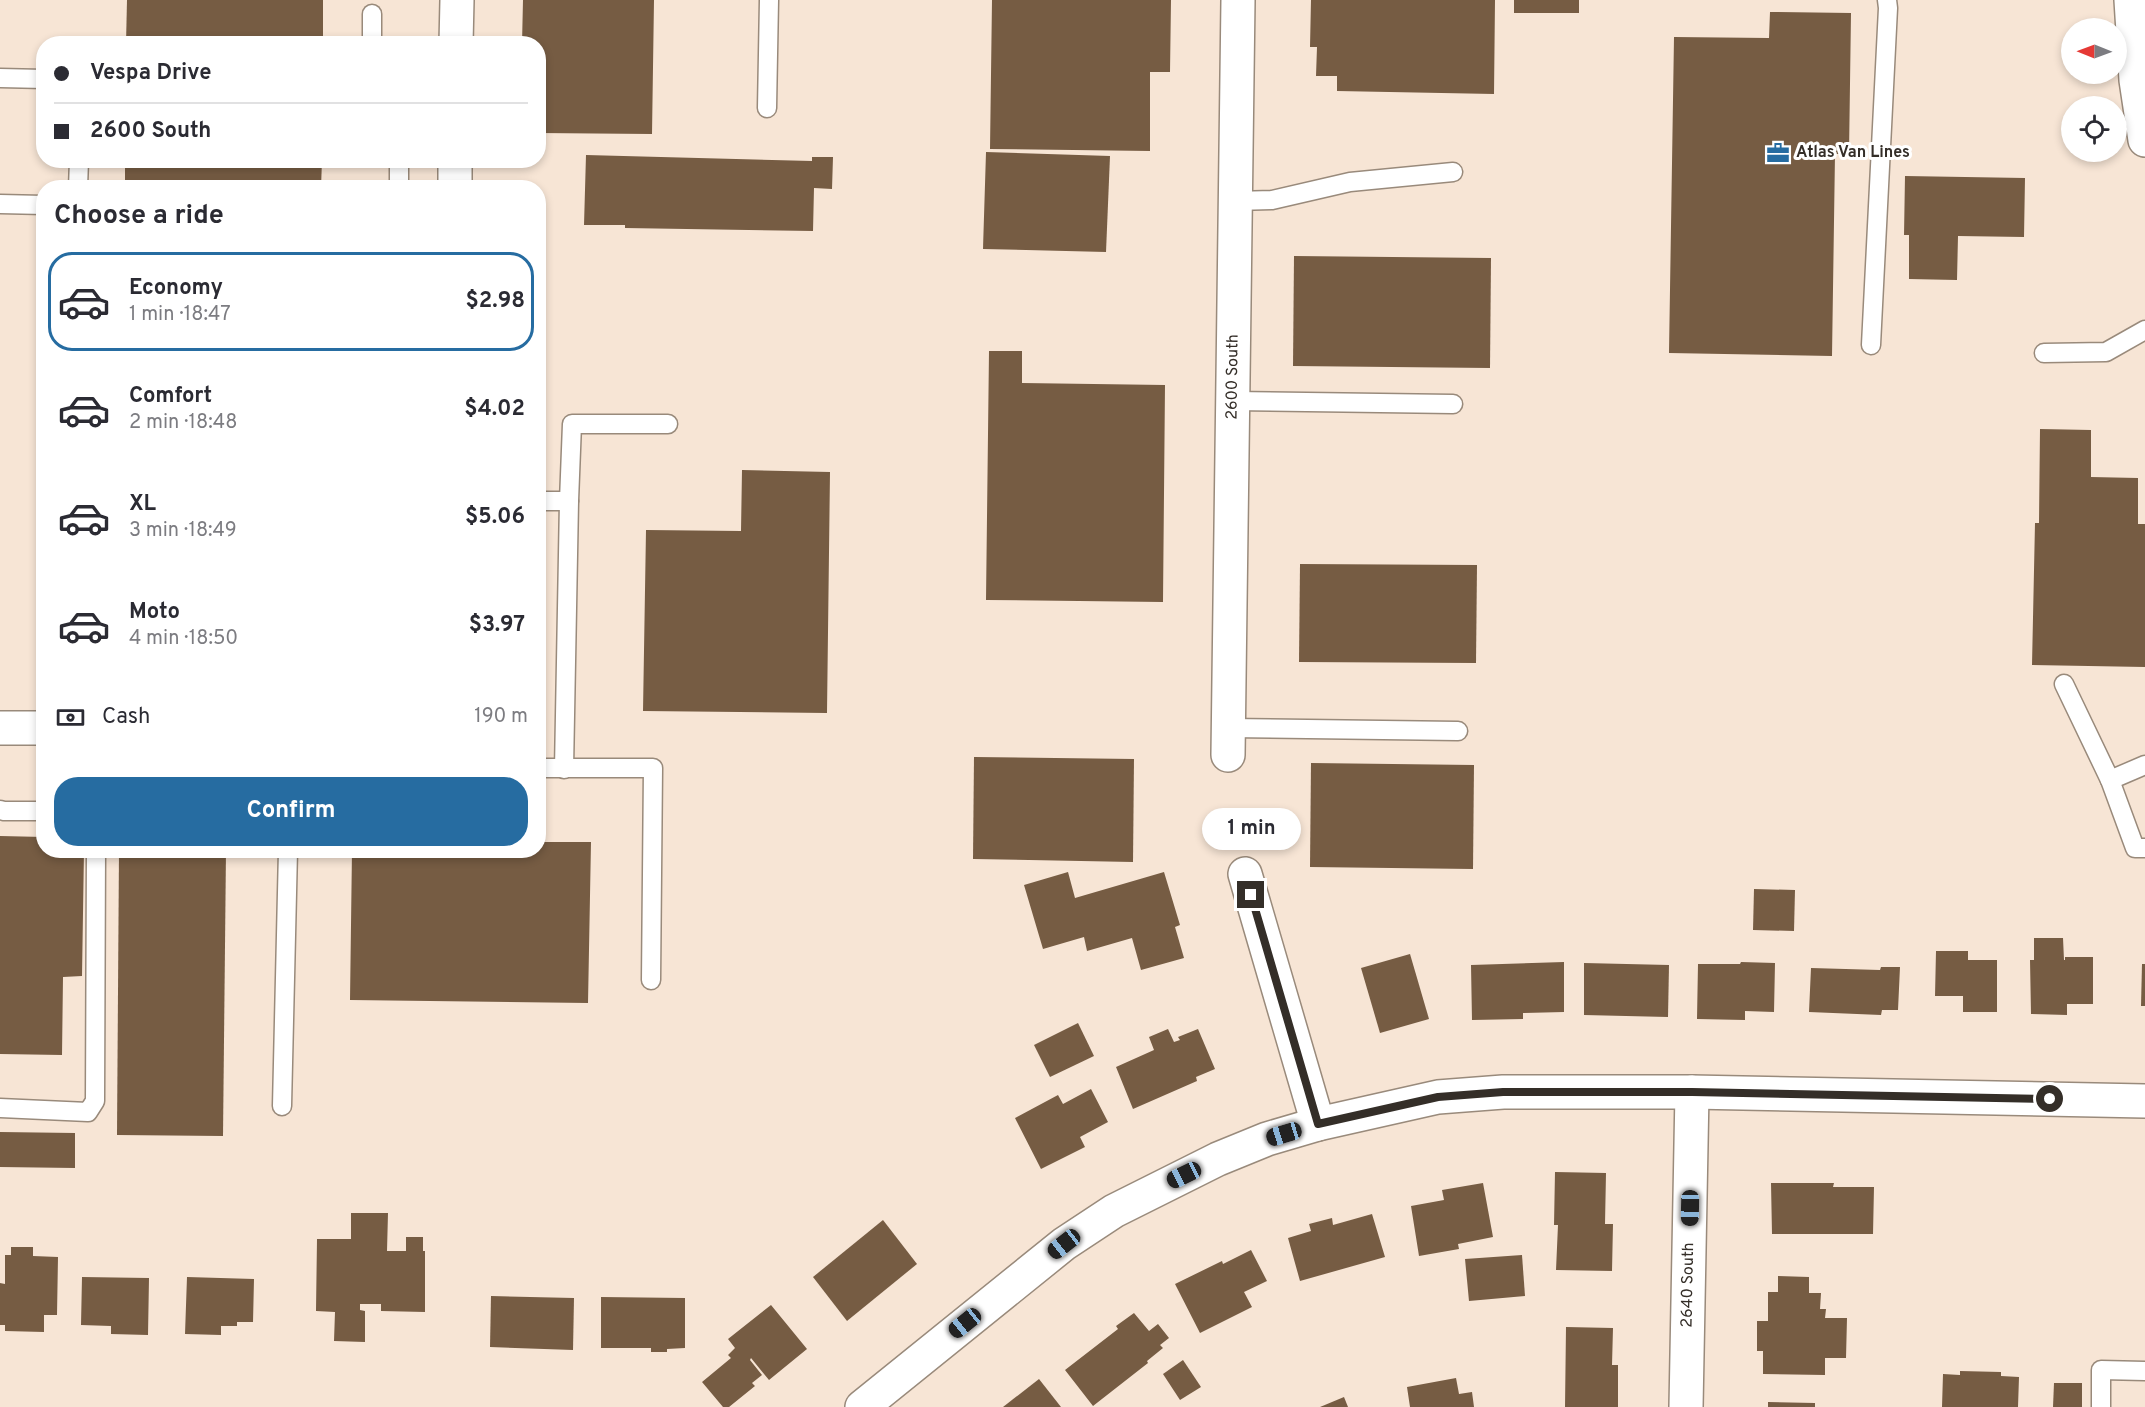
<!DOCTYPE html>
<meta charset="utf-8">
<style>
:root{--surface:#fff;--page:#f2f2f3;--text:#2b2b33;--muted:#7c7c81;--line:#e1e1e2;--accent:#266ca1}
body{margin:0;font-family:Overpass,sans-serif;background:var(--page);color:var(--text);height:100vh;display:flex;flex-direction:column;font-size:22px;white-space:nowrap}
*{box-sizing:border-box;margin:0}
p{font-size:20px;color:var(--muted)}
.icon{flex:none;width:33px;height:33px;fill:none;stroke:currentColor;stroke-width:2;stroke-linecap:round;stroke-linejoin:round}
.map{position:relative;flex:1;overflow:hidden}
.side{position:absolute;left:36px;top:180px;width:510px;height:678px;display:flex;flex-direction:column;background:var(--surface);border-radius:24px;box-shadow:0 3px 9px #0003}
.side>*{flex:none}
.top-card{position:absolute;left:36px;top:36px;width:510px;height:132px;border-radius:24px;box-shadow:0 3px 9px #0003;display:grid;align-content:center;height:132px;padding:0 18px;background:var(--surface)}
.needle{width:39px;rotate:271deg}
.buttons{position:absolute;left:2061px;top:18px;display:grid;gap:12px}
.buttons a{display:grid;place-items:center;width:66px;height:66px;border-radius:50%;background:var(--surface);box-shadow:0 3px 9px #0003;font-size:30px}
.end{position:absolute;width:27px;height:27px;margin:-14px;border:8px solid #342e28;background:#fff;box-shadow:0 0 0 3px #fff}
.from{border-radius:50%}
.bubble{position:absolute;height:42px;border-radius:21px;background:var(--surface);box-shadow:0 3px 9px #0003;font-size:20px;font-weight:700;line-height:42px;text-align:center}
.car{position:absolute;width:18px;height:36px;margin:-18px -9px;border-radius:8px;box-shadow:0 0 4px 2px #0007;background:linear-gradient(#222 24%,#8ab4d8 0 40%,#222 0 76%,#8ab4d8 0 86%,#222 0)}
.top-card b{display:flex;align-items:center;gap:21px;height:57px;font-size:22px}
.top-card b+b{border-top:2px solid var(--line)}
.top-card i{width:15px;height:15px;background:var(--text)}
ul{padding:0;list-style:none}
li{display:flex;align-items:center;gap:18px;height:99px;margin:0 12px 9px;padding:0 6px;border:3px solid transparent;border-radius:24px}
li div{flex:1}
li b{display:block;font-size:22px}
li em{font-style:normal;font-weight:700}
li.current{border-color:var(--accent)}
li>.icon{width:54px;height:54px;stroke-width:1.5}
h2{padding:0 18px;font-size:27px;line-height:72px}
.pay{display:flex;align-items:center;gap:15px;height:66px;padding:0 18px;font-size:22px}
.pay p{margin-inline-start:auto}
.button{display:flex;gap:12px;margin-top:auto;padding:12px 18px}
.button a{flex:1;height:69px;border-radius:24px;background:var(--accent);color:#fff;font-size:24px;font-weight:700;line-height:69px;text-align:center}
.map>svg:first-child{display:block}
.building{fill:#765c43}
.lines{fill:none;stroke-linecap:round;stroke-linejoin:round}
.lane-casing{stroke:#998a7b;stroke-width:21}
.street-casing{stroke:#998a7b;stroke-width:36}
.secondary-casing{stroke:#998a7b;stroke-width:36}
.lane{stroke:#fff;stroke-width:18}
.street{stroke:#fff;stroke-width:33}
.secondary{stroke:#fff;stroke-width:33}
.route{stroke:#342e28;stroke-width:8}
.labels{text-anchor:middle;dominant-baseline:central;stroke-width:6;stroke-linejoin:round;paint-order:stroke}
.poi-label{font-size:16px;font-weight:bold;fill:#342e28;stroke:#fff;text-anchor:start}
.street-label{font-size:16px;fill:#342e28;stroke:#fff}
</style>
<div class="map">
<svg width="2145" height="1407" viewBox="0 0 2145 1407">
<rect width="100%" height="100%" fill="#f7e5d5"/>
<!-- building -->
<g class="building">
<polygon points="127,0 323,0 323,44 126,44"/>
<polygon points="523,0 654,0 652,134 538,133 538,44 522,44"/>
<polygon points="992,0 1171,0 1170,72 1150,72 1150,151 990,149"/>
<polygon points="1311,0 1495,0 1494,94 1337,91 1337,76 1316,76 1317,47 1310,47"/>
<rect x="1514" y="0" width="65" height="13"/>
<polygon points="1770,12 1851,13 1849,154 1835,154 1832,356 1669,353 1674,37 1769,38"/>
<polygon points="986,152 1110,156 1106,252 983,249"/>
<polygon points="586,155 812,161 812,157 833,157 832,189 814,188 813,231 625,228 625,225 584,225"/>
<polygon points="125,160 322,160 321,188 125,188"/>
<polygon points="1905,176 2025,178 2024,237 1958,236 1957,280 1909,279 1909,235 1904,235"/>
<polygon points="1294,256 1491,258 1490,368 1293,366"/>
<polygon points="989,351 1022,351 1022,383 1165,385 1163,602 986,600"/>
<polygon points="2040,429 2091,430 2091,477 2138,478 2138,524 2145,524 2145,667 2032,665 2035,523 2039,523"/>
<polygon points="742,470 830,472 827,713 643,711 646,530 741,531"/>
<polygon points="1300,564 1477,565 1476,663 1299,662"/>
<polygon points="974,757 1134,759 1133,862 973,859"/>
<polygon points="1311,763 1474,765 1473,869 1310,867"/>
<polygon points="0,836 44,837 44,850 84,850 82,976 63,977 62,1055 0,1054"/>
<polygon points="538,842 591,842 588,1003 350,1000 352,850 538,850"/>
<polygon points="119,850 226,850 223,1136 117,1135"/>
<polygon points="1068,872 1075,898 1164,872 1180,925 1175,927 1184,958 1141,970 1132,938 1087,951 1084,937 1043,949 1024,885"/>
<polygon points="1754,889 1795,890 1794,931 1753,930"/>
<polygon points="2034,938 2063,938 2064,960 2065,960 2065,957 2093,957 2093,1004 2067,1004 2067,1015 2031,1014 2030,960 2034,960"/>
<polygon points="1936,951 1968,951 1968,960 1997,960 1997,1012 1963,1012 1963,996 1935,996"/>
<polygon points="1410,954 1429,1019 1380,1033 1361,968"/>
<polygon points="1564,962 1564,1012 1523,1013 1523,1019 1472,1020 1471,965"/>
<polygon points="1741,962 1775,963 1774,1012 1745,1011 1745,1020 1697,1019 1698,964 1740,964"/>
<polygon points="1584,963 1669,965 1668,1017 1584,1015"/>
<polygon points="2142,964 2145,964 2145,1006 2141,1006"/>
<polygon points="1881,967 1900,967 1898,1010 1882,1010 1881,1015 1809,1012 1811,968 1880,970"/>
<polygon points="1078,1023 1094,1056 1050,1077 1034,1045"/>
<polygon points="1168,1029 1174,1042 1180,1040 1178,1037 1198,1029 1215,1069 1196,1077 1197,1081 1133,1109 1116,1067 1154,1050 1149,1037"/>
<polygon points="1091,1089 1108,1122 1080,1137 1085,1147 1041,1169 1015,1118 1058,1095 1063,1104"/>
<polygon points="0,1132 75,1133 75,1168 0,1167"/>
<polygon points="1555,1172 1606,1173 1605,1224 1613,1224 1612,1271 1556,1270 1558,1225 1554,1225"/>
<polygon points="1483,1183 1493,1237 1458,1244 1459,1249 1419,1256 1411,1206 1444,1200 1442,1190"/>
<polygon points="1771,1183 1834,1183 1833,1187 1874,1187 1873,1234 1772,1234"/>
<polygon points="351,1213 388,1213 387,1251 406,1251 406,1237 423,1237 423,1251 425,1251 425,1312 381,1311 381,1304 360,1304 360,1310 365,1311 365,1342 334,1341 335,1312 316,1311 317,1239 351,1239"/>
<polygon points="1372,1214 1385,1257 1300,1281 1288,1238 1311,1231 1309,1224 1332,1218 1333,1225"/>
<polygon points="883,1220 917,1264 847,1321 813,1277"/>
<polygon points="11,1247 33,1247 33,1256 58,1257 57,1315 44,1315 44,1332 5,1331 5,1325 0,1325 0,1283 5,1284 5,1255 11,1255"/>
<polygon points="1251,1250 1267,1281 1244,1292 1252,1307 1200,1333 1175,1284 1222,1261 1223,1264"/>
<polygon points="1522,1255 1525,1296 1469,1301 1465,1259"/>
<polygon points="1778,1276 1809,1277 1809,1293 1821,1293 1820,1309 1826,1309 1825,1318 1847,1318 1846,1358 1825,1358 1825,1375 1763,1374 1763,1351 1757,1351 1757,1321 1768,1321 1768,1292 1778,1292"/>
<polygon points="82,1277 149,1278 148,1335 111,1334 111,1326 81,1325"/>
<polygon points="187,1277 254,1279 253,1322 237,1322 237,1326 221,1326 221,1335 185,1334"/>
<polygon points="491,1296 574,1298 573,1350 490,1347"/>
<polygon points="601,1297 685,1298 685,1348 667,1349 667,1352 651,1352 651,1348 601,1348"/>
<polygon points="771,1305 807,1349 769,1380 751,1358 750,1360 762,1375 752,1383 755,1386 729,1407 723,1407 702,1382 731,1358 728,1355 735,1348 728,1339"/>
<polygon points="1134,1313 1149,1331 1158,1324 1169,1338 1160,1345 1163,1348 1147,1361 1148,1363 1093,1406 1065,1370 1118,1329 1116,1326"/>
<polygon points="1566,1327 1613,1328 1612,1365 1618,1365 1618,1407 1565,1407"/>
<polygon points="1183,1360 1201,1387 1180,1400 1163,1374"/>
<polygon points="1960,1371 2001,1372 2001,1376 2019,1377 2018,1407 1942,1407 1943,1374 1960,1375"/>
<polygon points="1456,1378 1459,1394 1472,1392 1474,1407 1410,1407 1407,1387"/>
<polygon points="1039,1379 1061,1407 1003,1407"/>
<polygon points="2054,1383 2082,1383 2082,1407 2053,1407"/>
<polygon points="1344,1397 1348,1407 1320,1407"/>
<polygon points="1768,1402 1815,1403 1815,1407 1768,1407"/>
</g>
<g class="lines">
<!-- lane casing -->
<g class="lane-casing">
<g id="lane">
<polyline points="372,14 372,44"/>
<polyline points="0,78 44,79"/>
<polyline points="767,108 769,0"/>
<polyline points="78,188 79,160"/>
<polyline points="399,188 399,160"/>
<polyline points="1235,201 1272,200 1350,182 1453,172"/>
<polyline points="0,204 44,205"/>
<polyline points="1871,345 1888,8 1887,0"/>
<polyline points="2044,353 2106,352 2145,330"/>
<polyline points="1233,401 1453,404"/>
<polyline points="538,501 569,501 564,769"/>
<polyline points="569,501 572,424 668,424"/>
<polyline points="2064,684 2110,780 2135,848 2145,848"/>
<polyline points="1228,728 1458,731"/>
<polyline points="538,768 653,768 651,980"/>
<polyline points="2110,780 2145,765"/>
<polyline points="0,810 4,811 44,811"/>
<polyline points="282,1106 288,850"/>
<polyline points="0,1108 88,1112 95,1101 96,850"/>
<polyline points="2101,1407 2101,1370 2145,1371"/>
</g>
</g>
<!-- street casing -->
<g class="street-casing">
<g id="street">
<polyline points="456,44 457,0"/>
<polyline points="455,188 455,160"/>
<polyline points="0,728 44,728"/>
<path id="s1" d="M1228 755 1238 0"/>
<polyline points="1245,874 1318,1124"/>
<polyline points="862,1407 1064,1244 1114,1211 1218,1159 1267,1139 1318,1124 1438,1097 1503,1092 1692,1092 2145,1101"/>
<path id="s2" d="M1686 1407 1692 1092"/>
</g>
</g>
<!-- secondary casing -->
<g class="secondary-casing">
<polyline id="secondary" points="2131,0 2136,80 2145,140"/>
</g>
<!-- lane -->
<use href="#lane" class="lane"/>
<!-- street -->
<use href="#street" class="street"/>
<!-- secondary -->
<use href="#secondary" class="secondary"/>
</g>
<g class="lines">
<!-- route -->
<polyline class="route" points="1251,895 1318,1124 1438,1097 1503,1092 1692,1092 2050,1099"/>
</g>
<!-- icons -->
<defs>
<g id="office-bare" transform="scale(1.8)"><path d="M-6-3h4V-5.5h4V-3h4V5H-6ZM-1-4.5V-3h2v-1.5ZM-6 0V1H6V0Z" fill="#266ca1" stroke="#fff" stroke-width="2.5" paint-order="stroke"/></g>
</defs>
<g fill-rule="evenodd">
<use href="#office-bare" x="1778" y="153"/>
</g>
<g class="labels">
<!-- poi labels -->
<g class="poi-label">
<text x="1796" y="153">Atlas Van Lines</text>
</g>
<!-- street labels -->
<g class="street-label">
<text stroke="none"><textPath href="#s1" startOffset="378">2600 South</textPath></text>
<text stroke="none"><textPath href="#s2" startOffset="122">2640 South</textPath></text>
</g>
</g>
</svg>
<div class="buttons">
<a><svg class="needle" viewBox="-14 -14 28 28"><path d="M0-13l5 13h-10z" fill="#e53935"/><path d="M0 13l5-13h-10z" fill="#7c7c81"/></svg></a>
<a><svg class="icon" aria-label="locate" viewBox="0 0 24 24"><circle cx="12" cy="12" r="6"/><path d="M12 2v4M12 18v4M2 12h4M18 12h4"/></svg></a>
</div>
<i class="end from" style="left:2050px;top:1099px"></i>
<i class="end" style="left:1251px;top:895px"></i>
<div class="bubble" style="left:1202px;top:808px;width:99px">1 min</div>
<i class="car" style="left:1284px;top:1134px;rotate:253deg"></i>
<i class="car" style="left:1184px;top:1175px;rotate:244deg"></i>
<i class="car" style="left:1690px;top:1208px;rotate:181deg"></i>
<i class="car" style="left:1064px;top:1244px;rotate:232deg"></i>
<i class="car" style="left:965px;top:1323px;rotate:231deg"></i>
<div class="top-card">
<b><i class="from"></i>Vespa Drive</b>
<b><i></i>2600 South</b>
</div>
<section class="side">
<h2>Choose a ride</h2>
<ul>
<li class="current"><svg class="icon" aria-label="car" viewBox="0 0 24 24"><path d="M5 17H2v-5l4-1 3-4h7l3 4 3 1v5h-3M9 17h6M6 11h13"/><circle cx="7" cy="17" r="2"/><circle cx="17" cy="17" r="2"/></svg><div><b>Economy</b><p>1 min · 18:47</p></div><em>$2.98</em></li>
<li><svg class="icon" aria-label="car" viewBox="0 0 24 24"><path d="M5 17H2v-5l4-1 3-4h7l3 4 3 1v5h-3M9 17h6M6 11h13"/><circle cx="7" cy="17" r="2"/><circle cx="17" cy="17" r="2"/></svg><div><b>Comfort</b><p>2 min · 18:48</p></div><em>$4.02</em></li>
<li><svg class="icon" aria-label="car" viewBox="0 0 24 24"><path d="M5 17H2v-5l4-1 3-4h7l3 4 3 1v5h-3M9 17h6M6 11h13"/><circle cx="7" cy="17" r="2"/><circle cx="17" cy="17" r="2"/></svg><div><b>XL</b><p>3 min · 18:49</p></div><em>$5.06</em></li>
<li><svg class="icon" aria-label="car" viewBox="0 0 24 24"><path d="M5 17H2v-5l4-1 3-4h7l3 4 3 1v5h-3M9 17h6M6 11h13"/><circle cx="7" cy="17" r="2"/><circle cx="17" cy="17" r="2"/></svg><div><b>Moto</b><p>4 min · 18:50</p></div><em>$3.97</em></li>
</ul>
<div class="pay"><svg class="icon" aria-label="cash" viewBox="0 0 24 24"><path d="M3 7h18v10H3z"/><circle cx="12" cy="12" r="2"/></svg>Cash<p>190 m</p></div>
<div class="button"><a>Confirm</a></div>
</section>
</div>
